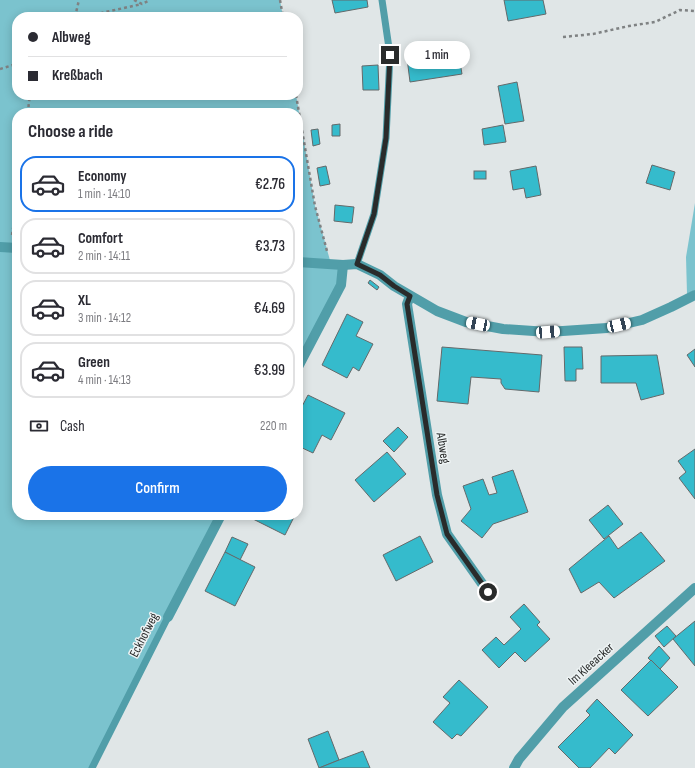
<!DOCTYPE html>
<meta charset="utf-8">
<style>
:root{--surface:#fff;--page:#f7f7f7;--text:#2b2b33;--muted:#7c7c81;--line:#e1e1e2;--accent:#1a73e8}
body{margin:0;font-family:"Sofia Sans Condensed",sans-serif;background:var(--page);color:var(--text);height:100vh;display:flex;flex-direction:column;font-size:15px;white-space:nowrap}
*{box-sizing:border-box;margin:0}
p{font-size:13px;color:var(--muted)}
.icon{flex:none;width:22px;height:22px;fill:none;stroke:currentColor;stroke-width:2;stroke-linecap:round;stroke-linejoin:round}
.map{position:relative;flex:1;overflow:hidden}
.side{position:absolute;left:12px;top:108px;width:291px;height:412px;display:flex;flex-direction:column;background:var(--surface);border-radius:16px;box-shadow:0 2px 10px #0003}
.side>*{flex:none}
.guide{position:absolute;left:12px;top:12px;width:291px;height:88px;border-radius:16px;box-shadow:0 2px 10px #0003;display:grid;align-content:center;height:88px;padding:0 16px;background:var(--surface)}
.end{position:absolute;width:18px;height:18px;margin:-9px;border:5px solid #292b2b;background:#fff;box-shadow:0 0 0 2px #fff}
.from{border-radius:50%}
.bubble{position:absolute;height:28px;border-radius:14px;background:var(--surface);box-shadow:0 2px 10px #0003;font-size:13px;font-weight:600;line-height:28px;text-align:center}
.car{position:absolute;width:12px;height:24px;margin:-12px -6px;border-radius:5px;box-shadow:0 0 3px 1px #0007;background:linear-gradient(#fff 24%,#345 0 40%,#fff 0 76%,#345 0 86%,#fff 0)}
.guide b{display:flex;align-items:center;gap:14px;height:38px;font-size:15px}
.guide b+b{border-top:1px solid var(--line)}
.guide i{width:10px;height:10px;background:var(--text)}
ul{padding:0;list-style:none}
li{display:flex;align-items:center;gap:12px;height:56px;margin:0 8px 6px;padding:0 8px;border:2px solid var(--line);border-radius:16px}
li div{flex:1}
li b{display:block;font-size:15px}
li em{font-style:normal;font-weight:600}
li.selected{border-color:var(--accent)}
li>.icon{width:36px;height:36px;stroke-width:1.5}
h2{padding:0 16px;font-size:18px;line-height:48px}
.pay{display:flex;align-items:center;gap:10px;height:44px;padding:0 16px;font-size:15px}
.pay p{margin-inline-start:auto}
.button{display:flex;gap:8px;margin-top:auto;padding:8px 16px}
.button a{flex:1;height:46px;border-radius:24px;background:var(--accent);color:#fff;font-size:16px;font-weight:600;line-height:46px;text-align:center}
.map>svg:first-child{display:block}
.green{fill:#7bc3ce}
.building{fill:#35bbcc;stroke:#64696a}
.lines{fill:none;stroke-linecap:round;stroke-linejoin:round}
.path{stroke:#7f8283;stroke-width:2.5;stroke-dasharray:3 3;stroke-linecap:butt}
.lane{stroke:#519ea9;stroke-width:7}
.street{stroke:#519ea9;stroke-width:10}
.route{stroke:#292b2b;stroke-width:5}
.labels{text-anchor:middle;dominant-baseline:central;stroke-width:3;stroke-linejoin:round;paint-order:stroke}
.street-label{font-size:13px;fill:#292b2b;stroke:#edf3f4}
</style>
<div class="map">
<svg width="695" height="768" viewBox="0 0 695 768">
<rect width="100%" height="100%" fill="#e0e6e7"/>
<!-- green -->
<g class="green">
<polygon points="0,0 280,0 283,17 17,17 17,95 296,95 315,206 331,264 343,265 341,285 298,367 298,113 17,113 17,515 221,515 92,768 0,768"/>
<polygon points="695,203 695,290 687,294 686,257"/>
</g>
<!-- building -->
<g class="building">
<polygon points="332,0 367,0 368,7 335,13"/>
<polygon points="504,0 543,0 546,14 508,21"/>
<polygon points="458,50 462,74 410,82 407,58"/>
<polygon points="378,65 379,90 363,90 362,66"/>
<polygon points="517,82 524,121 505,124 498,86"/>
<polygon points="340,124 340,136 332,136 332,125"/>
<polygon points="503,125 506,142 484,145 482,129"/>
<polygon points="318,129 320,144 313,146 311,130"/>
<polygon points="652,165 675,172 670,190 646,183"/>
<polygon points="326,166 330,184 320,186 317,168"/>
<polygon points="536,166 541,195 526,198 524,188 513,190 510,171"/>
<rect x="474" y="171" width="12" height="8"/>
<polygon points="335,205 354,207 352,223 334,221"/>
<polygon points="370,280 379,287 377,290 368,283"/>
<polygon points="347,314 363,322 356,336 373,344 359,371 353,367 347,378 322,365"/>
<polygon points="442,347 542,355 539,392 505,389 501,383 501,379 471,377 468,404 437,401"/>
<polygon points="564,347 582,347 583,369 576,369 576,381 565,381"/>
<polygon points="695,349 695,367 687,355"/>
<polygon points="657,355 664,394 641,400 636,383 601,383 601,356"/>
<polygon points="308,395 345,413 331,440 322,435 313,453 298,446 298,414"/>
<polygon points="398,427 408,437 394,452 383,441"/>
<polygon points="695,449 695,499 679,478 686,472 678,461"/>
<polygon points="387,452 406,474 374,502 355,480"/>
<polygon points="513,470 528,512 493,524 482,538 461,521 471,509 463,486 483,479 489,495 497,493 492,477"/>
<polygon points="608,505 623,524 604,539 589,520"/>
<polygon points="250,515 295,515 285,535 249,517"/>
<polygon points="641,532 665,561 614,598 599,582 581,593 569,569 609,536 618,549"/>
<polygon points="420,536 433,562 396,581 383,555"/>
<polygon points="232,537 248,544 240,560 225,552"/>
<polygon points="225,552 255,567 235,606 205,591"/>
<polygon points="524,604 540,622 537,625 550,639 525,662 515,652 499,668 482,650 496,637 504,645 521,629 510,617"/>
<polygon points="695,621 695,666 673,639"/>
<polygon points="667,626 676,636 664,647 655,636"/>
<polygon points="659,646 670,658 660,669 648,658"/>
<polygon points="651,660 678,687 648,716 621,690"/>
<polygon points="459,680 488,707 461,736 457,734 452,739 433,722 450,703 443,697"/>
<polygon points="597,699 633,735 615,754 609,748 590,768 579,768 558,747 590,715 586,711"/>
<polygon points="328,731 339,760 319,768 308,739"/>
<polygon points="363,751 370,768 319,768 339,760"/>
</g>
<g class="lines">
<!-- path -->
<g class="path">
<polyline points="134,0 142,4 150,0"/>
<polyline points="280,0 283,17"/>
<polyline points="75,17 79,0"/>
<polyline points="83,17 142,4"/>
<polyline points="563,37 593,34 629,26 655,22 680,10 695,11"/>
<polyline points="0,69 13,65 17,62"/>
<polyline points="296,95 315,206 327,251"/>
<polyline points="28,113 29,101 31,95"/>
<polyline points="12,235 17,204"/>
</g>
<!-- lane -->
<g class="lane">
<polyline points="357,264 374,214 386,138 390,55 382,0"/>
<polyline points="92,768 168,617"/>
</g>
<!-- street -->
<g class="street">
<polyline points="0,247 17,248"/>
<polyline points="298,262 343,265 357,264 380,275 394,286 437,311 466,322 503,329 548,332 607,328 642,320 671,307 695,295"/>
<polyline points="410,296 407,304 437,495 447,534 488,592"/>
<polyline points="298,367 341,285 343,265"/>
<polyline points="168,617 221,515"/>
<polyline points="514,768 519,759 563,707 695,588"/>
</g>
</g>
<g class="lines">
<!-- route -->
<polyline class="route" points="390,55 386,138 374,214 357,264 380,275 394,286 410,296 407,304 437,495 447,534 488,592"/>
</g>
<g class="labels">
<!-- street labels -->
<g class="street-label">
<text transform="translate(443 448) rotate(81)">Albweg</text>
<text transform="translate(144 635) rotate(-63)">Eckhofweg</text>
<text transform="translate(591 664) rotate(-42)">Im Kleeacker</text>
</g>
</g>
</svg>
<i class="end from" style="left:488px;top:592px"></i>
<i class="end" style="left:390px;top:55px"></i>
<div class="bubble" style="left:404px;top:41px;width:66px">1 min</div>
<i class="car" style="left:478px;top:324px;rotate:281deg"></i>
<i class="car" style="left:619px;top:325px;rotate:77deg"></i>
<i class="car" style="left:548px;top:332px;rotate:86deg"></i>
<div class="guide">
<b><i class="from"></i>Albweg</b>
<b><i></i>Kreßbach</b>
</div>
<section class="side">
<h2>Choose a ride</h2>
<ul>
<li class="selected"><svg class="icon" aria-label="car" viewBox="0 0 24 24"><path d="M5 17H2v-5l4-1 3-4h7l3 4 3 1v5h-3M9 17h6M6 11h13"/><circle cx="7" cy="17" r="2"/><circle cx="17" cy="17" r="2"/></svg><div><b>Economy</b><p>1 min · 14:10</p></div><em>€2.76</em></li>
<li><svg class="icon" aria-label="car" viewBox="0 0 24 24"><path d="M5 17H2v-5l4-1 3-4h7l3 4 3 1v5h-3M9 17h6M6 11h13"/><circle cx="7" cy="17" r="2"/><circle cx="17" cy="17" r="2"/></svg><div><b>Comfort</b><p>2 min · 14:11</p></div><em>€3.73</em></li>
<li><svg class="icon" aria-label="car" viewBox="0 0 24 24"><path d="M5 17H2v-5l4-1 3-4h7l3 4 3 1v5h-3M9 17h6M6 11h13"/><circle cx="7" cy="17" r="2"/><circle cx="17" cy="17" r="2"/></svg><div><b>XL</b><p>3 min · 14:12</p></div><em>€4.69</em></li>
<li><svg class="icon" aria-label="car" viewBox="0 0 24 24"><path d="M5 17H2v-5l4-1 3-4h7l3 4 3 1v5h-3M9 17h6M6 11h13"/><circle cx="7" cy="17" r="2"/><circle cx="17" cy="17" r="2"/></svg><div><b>Green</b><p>4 min · 14:13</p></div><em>€3.99</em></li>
</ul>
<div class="pay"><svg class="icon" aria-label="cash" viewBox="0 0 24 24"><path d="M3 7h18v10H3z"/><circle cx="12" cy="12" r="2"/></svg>Cash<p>220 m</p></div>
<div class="button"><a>Confirm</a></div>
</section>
</div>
